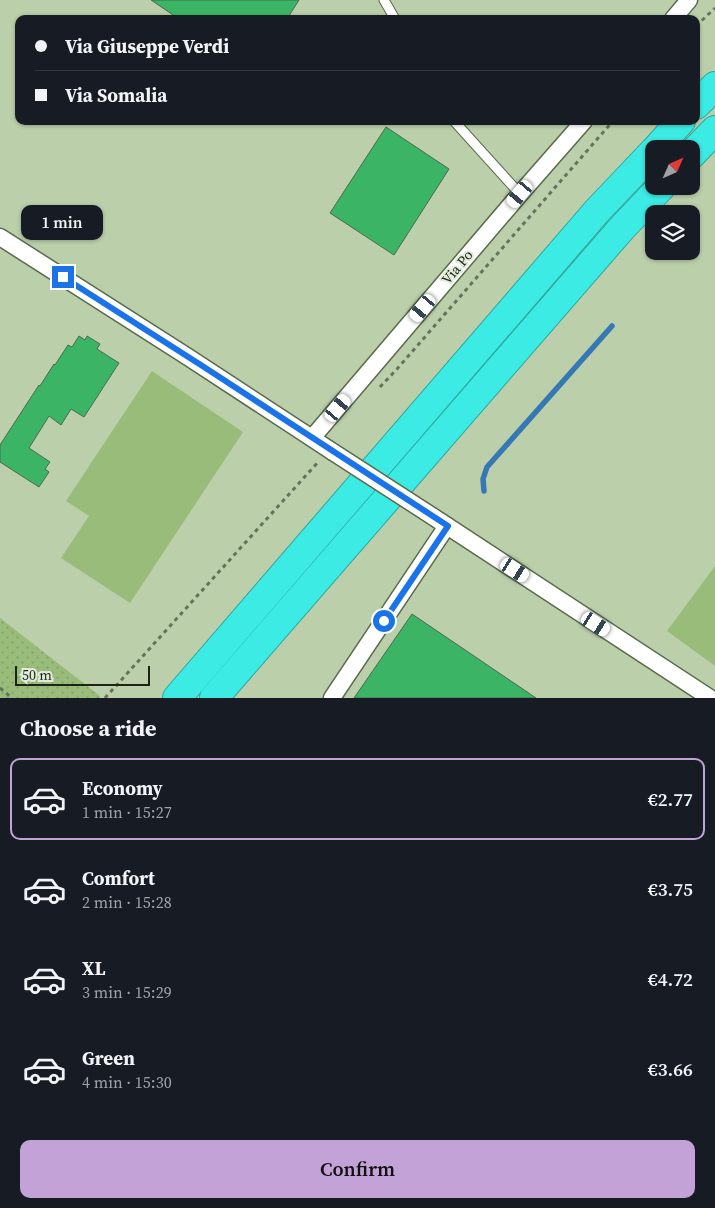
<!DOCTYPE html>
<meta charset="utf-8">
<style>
:root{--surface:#171b24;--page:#20242c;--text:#f1f3f6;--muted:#9ea1a6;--line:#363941;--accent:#c2a2d7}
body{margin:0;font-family:"Source Serif 4",serif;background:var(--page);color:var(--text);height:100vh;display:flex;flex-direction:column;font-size:19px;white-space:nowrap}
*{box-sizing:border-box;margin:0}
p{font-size:16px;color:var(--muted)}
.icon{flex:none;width:28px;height:28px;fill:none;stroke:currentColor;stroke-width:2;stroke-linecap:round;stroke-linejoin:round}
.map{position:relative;height:698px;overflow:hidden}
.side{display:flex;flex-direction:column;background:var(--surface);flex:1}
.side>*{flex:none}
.banner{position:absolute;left:15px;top:15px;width:685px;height:110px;border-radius:10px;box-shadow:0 1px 4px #0004;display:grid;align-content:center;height:110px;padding:0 20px;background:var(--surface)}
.needle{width:32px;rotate:45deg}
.fabs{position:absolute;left:645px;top:140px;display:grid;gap:10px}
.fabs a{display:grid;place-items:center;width:55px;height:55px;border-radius:10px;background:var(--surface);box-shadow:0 1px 4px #0004;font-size:25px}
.scale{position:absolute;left:15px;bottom:12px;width:135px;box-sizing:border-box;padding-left:5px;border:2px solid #1d2417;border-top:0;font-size:14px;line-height:18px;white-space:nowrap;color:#1d2417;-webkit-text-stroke:4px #e1ebd9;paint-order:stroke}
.end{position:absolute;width:22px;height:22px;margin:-11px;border:6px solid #1a73e8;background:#fff;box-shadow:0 0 0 2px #fff}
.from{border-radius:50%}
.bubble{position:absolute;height:35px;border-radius:10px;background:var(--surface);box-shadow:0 1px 4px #0004;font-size:16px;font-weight:600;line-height:35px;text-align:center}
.car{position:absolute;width:15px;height:30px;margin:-15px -8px;border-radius:6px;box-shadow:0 0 4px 1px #0007;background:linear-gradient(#fff 24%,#345 0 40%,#fff 0 76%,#345 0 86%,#fff 0)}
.banner b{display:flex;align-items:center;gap:18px;height:48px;font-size:19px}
.banner b+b{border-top:1px solid var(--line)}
.banner i{width:12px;height:12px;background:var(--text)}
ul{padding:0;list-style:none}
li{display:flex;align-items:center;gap:15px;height:82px;margin:0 10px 8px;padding:0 10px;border:2px solid transparent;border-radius:10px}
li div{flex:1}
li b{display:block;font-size:19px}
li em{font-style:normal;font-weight:600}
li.selected{border-color:var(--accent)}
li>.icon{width:45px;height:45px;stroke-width:1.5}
h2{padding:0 20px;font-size:22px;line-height:60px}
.action{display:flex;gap:10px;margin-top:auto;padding:10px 20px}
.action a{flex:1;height:58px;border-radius:10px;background:var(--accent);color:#111;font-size:20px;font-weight:600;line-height:58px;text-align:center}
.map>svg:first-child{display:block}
.park{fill:url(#park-dots)}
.pitch{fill:#99bc7a}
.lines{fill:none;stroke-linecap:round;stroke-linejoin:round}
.stream{stroke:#3678b3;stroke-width:5.5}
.building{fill:#3bb565;stroke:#4a6951}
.lane-casing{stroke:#596a4a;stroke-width:11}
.street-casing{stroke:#596a4a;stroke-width:19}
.highway-casing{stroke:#30a59c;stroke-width:30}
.path{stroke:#66735c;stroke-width:3;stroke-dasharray:4 4;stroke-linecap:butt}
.lane{stroke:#fff;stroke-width:9}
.street{stroke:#fff;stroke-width:16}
.highway{stroke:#3bebe4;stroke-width:28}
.street-bridge-casing{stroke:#596a4a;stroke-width:19;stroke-linecap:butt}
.street-bridge{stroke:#fff;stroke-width:16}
.route{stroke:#1a73e8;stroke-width:6}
.labels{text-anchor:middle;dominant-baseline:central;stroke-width:4;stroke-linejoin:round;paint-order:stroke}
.street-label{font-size:14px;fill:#1d2417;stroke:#e1ebd9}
</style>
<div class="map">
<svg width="715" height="698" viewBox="0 0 715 698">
<defs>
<pattern id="park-dots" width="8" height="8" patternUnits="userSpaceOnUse" patternTransform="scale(1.25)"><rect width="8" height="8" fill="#99bc7a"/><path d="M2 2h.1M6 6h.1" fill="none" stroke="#83a169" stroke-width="1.8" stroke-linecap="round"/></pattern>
</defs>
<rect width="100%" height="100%" fill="#bbcfab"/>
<!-- park -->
<polygon class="park" points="0,618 100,696 100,698 0,698"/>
<!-- pitch -->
<g class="pitch">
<polygon points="152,371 243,432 130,603 61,558 89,516 66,501"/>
<polygon points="715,566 715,666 667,631"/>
</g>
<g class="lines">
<!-- stream -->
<polyline class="stream" points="484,491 483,479 487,467 612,326"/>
</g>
<!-- building -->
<g class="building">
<polygon points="151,0 299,0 287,19 179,19"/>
<polygon points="386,127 449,169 394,255 330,213"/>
<polygon points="79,336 85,340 87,336 100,344 97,349 119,363 84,417 71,409 61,425 49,416 29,448 50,462 45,469 49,472 39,487 0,462 0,445 39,385 40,386 54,364 55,365 68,345 72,347"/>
<polygon points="412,614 536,698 354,698"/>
</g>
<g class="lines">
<!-- lane casing -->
<g class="lane-casing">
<g id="lane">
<polyline points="384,0 395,19"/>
<polyline points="454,121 520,194"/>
</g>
</g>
<!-- street casing -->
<g class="street-casing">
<g id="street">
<polyline points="673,19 689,0"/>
<polyline points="0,237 188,357 333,452"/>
<polyline points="312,438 520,194 584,121"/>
<polyline points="432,516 710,698"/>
<polyline points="332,698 447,526"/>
</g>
</g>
<!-- highway casing -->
<g class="highway-casing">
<g id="highway">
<polyline points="696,105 715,86"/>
<polyline points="656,149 681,121"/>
<polyline points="691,155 715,130"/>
<polyline points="177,698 597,211 654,151"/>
<polyline points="214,698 621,229 662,186"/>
</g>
</g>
<!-- path -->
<g class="path">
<polyline points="696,26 715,8"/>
<polyline points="380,387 397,369 613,121"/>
<polyline points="0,688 12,698"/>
<polyline points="105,698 319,461"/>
</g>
<!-- lane -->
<use href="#lane" class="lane"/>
<!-- street -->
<use href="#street" class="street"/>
<!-- highway -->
<use href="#highway" class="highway"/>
<!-- street-bridge casing -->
<g class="street-bridge-casing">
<polyline id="street-bridge" points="333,452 432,516"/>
</g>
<!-- street-bridge -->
<use href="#street-bridge" class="street-bridge"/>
</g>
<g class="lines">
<!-- route -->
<polyline class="route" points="63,277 204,367 448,526 384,621"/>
</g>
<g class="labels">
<!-- street labels -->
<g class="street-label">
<text transform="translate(457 267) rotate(-50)">Via Po</text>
</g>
</g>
</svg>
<div class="fabs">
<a><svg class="needle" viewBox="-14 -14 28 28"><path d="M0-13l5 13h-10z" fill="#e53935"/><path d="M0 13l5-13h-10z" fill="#9ea1a6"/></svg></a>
<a><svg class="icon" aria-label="layers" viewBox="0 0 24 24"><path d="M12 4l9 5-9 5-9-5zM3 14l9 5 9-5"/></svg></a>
</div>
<div class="scale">50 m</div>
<i class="end from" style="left:384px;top:621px"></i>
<i class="end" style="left:63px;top:277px"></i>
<div class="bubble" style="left:21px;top:205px;width:82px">1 min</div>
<i class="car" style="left:520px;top:194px;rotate:220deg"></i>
<i class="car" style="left:423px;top:308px;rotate:220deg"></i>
<i class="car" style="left:338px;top:408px;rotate:40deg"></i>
<i class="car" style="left:515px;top:570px;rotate:123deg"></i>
<i class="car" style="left:596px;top:624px;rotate:123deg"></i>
<div class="banner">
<b><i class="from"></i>Via Giuseppe Verdi</b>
<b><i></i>Via Somalia</b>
</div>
</div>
<section class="side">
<h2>Choose a ride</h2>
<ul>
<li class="selected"><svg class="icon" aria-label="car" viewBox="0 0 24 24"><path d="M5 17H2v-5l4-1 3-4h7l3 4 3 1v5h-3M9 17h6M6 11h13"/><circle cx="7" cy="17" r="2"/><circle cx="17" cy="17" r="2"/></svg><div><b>Economy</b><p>1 min · 15:27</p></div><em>€2.77</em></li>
<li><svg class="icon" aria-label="car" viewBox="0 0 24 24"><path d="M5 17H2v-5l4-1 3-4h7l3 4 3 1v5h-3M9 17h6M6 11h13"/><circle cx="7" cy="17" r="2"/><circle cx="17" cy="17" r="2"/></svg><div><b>Comfort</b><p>2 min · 15:28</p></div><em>€3.75</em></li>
<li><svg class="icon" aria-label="car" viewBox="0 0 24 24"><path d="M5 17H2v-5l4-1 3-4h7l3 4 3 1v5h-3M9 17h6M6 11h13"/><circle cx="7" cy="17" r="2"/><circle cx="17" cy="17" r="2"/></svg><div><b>XL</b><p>3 min · 15:29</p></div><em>€4.72</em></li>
<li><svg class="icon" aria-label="car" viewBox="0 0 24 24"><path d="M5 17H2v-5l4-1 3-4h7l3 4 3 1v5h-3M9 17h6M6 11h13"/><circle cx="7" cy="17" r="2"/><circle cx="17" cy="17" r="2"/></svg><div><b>Green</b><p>4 min · 15:30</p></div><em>€3.66</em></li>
</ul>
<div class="action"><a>Confirm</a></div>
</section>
